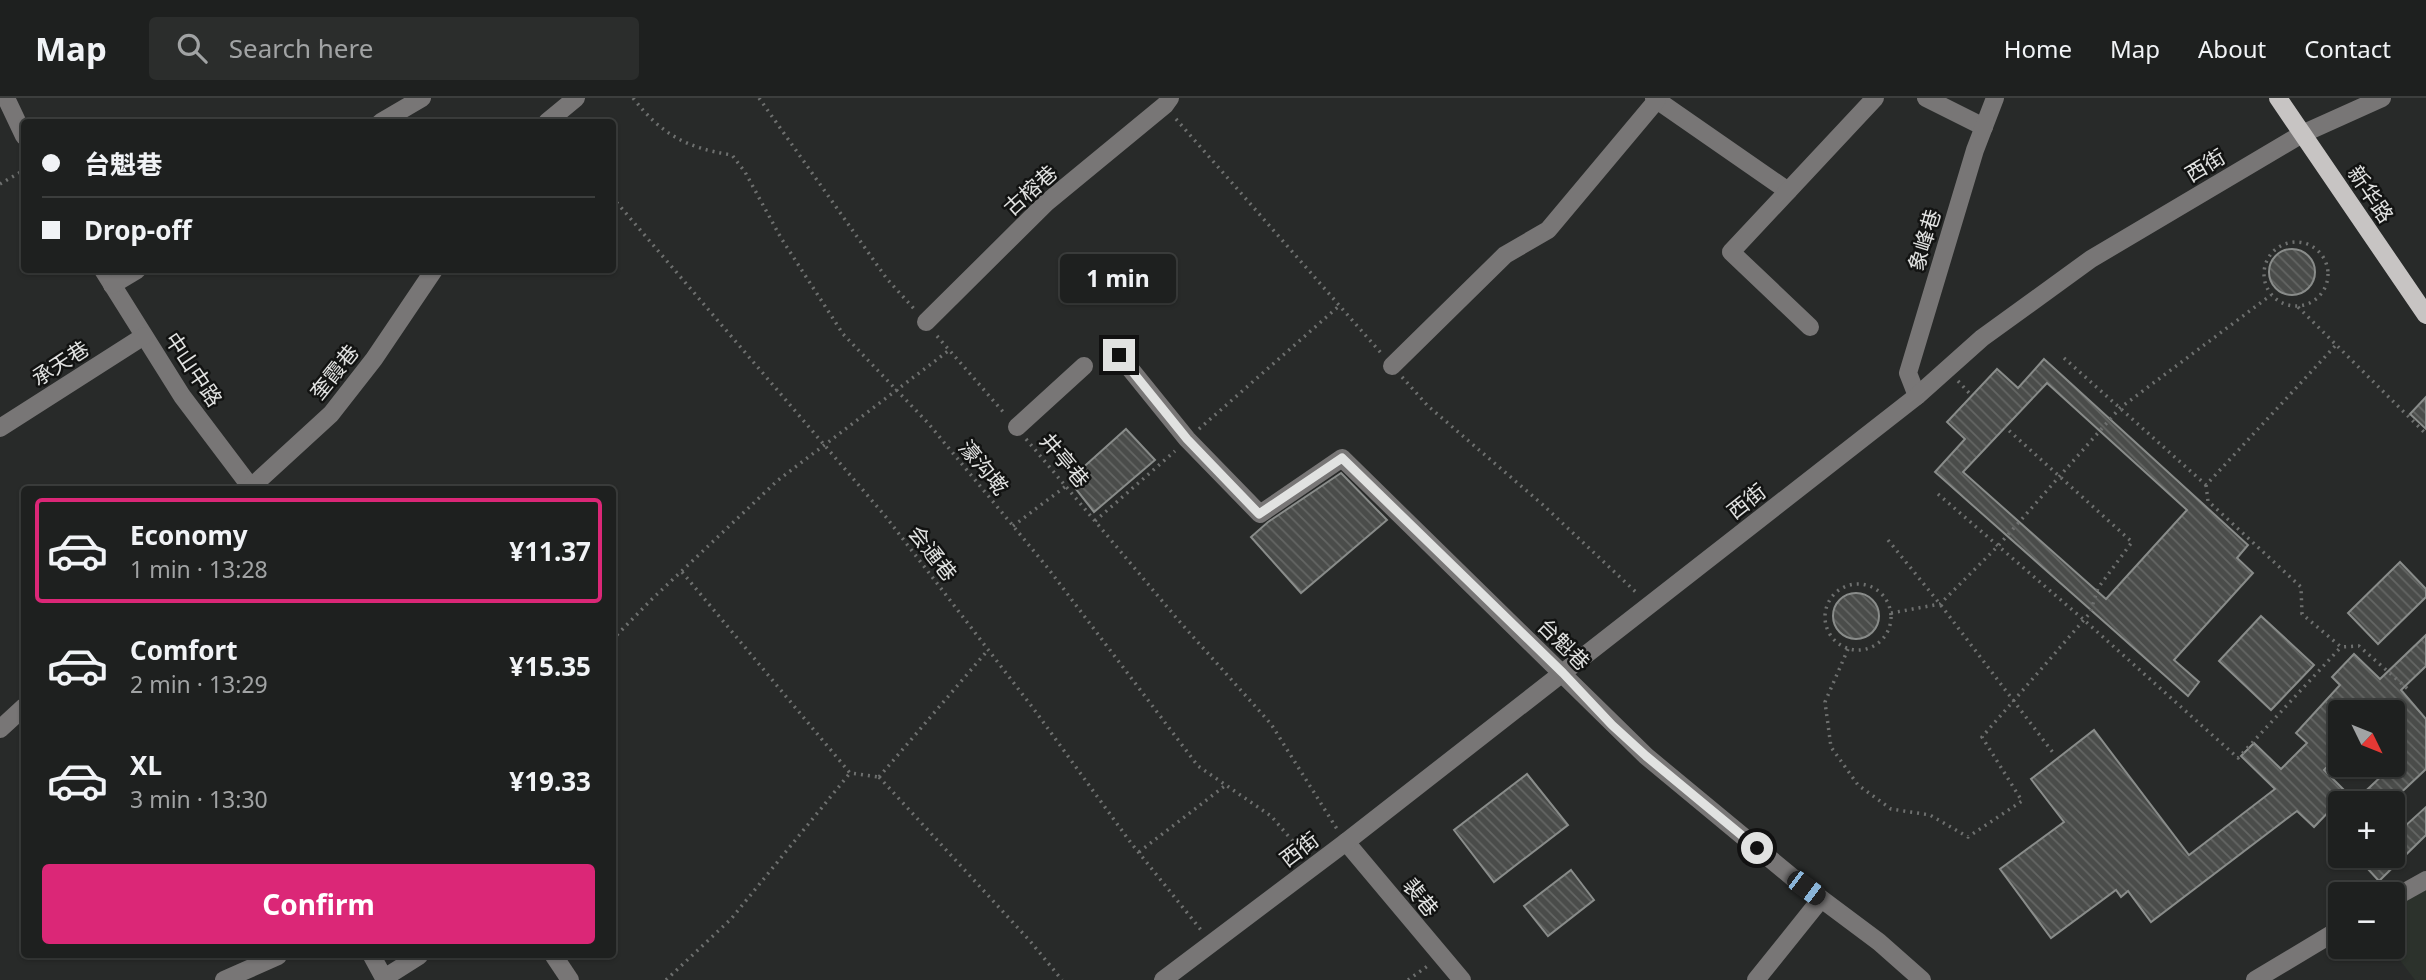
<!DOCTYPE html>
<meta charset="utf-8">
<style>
:root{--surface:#1e201f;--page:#2b2d2c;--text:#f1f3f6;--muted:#a1a3a4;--line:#3c3e3d;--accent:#db2777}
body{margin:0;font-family:"Noto Sans","Noto Sans SC",sans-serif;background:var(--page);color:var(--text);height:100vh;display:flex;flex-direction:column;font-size:26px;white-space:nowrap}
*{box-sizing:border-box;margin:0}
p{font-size:23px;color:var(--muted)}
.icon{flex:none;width:38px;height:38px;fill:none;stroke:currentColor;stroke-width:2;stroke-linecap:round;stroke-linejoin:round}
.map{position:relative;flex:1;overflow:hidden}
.drawer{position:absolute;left:21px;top:388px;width:595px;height:472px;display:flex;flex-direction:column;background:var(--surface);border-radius:7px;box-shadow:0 2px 5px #0004,0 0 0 2px var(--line)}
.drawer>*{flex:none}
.banner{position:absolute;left:21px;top:21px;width:595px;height:154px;border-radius:7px;box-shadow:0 2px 5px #0004,0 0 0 2px var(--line);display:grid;align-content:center;height:154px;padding:0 21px;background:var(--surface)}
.needle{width:46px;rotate:133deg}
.controls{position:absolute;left:2328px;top:602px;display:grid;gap:14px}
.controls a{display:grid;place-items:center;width:77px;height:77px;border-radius:7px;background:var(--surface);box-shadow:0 2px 5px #0004,0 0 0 2px var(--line);font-size:35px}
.end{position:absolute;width:32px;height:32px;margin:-16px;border:9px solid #e1e2e1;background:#111;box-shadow:0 0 0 4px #111}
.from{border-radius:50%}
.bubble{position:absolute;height:49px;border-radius:7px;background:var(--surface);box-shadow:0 2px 5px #0004,0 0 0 2px var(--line);font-size:23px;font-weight:700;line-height:49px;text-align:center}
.car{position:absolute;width:21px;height:42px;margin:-21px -10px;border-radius:9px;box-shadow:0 0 5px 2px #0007;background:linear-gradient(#222 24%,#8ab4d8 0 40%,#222 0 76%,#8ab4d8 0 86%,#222 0)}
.banner b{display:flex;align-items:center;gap:24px;height:66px;font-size:26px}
.banner b+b{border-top:2px solid var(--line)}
.banner i{width:18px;height:18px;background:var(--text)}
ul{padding:12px 0 0;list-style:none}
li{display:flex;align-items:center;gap:21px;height:105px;margin:0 14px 10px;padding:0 7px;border:4px solid transparent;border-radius:7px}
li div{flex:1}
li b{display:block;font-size:26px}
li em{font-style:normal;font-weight:700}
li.selected{border-color:var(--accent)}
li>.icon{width:63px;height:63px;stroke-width:1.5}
.button{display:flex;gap:14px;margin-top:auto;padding:14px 21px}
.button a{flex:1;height:80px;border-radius:7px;background:var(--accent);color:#fff;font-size:28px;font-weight:700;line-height:80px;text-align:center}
header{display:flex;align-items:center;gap:42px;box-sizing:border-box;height:98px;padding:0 35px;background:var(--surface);border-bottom:2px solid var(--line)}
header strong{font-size:33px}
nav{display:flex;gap:38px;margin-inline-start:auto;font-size:24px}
.search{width:490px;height:63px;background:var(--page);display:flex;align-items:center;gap:18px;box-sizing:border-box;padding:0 24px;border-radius:7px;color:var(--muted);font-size:26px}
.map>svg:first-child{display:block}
.built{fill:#2c322c}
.building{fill:url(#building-back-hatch);stroke:#898c8a;stroke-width:2;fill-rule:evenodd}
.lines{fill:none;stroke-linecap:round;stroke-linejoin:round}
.path{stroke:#6e706f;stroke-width:3.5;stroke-dasharray:2 5;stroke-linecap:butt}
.minor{stroke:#787676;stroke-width:18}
.major{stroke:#c7c4c3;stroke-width:18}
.route{stroke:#e1e2e1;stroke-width:9}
.labels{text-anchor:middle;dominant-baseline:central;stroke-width:5;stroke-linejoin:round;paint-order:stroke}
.street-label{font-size:21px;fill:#e1e2e1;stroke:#121312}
</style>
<header>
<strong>Map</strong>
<div class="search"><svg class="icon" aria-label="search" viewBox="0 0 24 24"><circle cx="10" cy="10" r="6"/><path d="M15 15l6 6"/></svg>Search here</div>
<nav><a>Home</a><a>Map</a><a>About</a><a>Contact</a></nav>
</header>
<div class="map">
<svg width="2426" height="882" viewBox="0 0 2426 882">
<defs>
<pattern id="building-back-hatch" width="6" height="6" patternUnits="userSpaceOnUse" patternTransform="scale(1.75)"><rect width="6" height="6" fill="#4a4c4a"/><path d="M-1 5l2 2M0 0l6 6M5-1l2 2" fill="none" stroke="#646664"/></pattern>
</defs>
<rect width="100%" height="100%" fill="#282a29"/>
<!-- built -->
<polygon class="built" points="2426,788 2426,882 2415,882 2390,849 2392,849 2392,807"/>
<!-- building -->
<g class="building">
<circle cx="2292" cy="174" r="23"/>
<path d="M2044 261 2248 447 2237 460 2253 475 2174 562 2199 584 2188 598 1935 374 1965 341 1947 324 1997 271 2018 290ZM2047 285 2187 412 2106 501 1963 374Z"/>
<polygon points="2426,299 2426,331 2410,316"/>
<polygon points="1126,331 1155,362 1094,414 1069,382"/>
<polygon points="1341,375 1387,422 1301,495 1251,439 1268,424"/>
<polygon points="2400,464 2426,491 2426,499 2378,546 2348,515"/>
<circle cx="1856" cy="518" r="23"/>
<polygon points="2261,518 2314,567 2271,612 2219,563"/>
<path d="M2426 537V568L2401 592 2426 621V671L2390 705H2337L2314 729 2297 713 2151 824 2128 793 2121 799 2116 792 2051 840 2000 771 2064 724 2031 681 2094 632 2189 757 2275 691 2241 658 2254 645 2281 671 2307 645 2296 635 2340 587 2332 579 2354 556 2380 581ZM2340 614H2392V642L2405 656 2355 703 2324 672 2340 655Z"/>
<polygon points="1527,676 1568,727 1494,784 1454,732"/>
<polygon points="2426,709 2426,737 2379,783 2367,770 2379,758 2392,758 2392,740"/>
<polygon points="1571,772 1594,802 1548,838 1524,808"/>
</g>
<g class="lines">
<!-- path -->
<g class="path">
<path d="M633 0C661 36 686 50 732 57L745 74 781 140 843 236 928 325 1047 469 1198 668 1271 718 1304 756"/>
<polyline points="759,0 887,181 916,213"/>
<polyline points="1176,21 1381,255"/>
<polyline points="0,86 24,72"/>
<polyline points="612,99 886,419 1033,610 1131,745 1201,832"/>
<circle cx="2296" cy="176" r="32"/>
<polyline points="2298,209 2426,336"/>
<polyline points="937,238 1005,316"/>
<polyline points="2064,260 2206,387 2336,247"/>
<polyline points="1402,279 1428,308 1542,406 1638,496"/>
<polyline points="1958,283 1972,298"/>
<polyline points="1199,331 1339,208"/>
<polyline points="1026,341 1179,523 1271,626 1337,731"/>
<polyline points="2206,387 2208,403 2301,489 2302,516 2341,549 2359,548 2409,592"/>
<polyline points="1938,396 2084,522 2238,660 2341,549"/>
<polyline points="1095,423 1175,353"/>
<polyline points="1013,428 1066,388"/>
<polyline points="1888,442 1940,506 2054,656"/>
<polyline points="682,474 850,675 879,679"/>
<circle cx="1858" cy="519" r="33"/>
<polyline points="1891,515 1940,506 1998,448 2120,310 2271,197"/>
<polyline points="612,542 651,502 777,383 948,253"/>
<polyline points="1848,551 1825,604 1831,649 1858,687 1891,711 1930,717 1968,739 2022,703 1982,639 2090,515 2098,490 2132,444 2005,329"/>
<polyline points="879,679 1030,843 1062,882"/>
<polyline points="879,679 988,552"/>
<polyline points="1139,754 1226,687"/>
<polyline points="666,882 731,821 850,675"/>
<polyline points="1408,882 1429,867"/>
</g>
<!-- minor -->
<g class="minor">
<polyline points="6,0 24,38"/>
<polyline points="1654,0 1788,93"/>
<polyline points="1926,0 1984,29"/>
<polyline points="381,24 422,0"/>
<polyline points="547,24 576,0"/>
<polyline points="103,172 182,298 253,392"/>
<polyline points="112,187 137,172"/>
<polyline points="926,224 1046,105 1165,7 1170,0"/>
<polyline points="1810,229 1731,154 1875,0"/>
<polyline points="1119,257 1187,341 1260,416 1342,360 1646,658 1792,779 1879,844 1922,882"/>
<polyline points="1392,268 1505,157 1548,132 1657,2"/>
<polyline points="1917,298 1908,275 1975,52 1995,0"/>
<polyline points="1017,329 1084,268"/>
<polyline points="0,330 144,238"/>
<polyline points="248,392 331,316 374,261 434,172"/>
<polyline points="0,631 24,609"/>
<polyline points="1346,744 1462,882"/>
<polyline points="2392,801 2426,782"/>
<polyline points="372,858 384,880 419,858"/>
<polyline points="554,858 570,882"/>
<polyline points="224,882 278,858"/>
<polyline points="1163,882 1346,744 1917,298 1982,240 2091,161 2302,36 2382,0"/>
<polyline points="1756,882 1821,801"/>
<polyline points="2255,882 2340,831"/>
</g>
<!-- major -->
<polyline class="major" points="2278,0 2426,217"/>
</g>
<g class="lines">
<!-- route -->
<polyline class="route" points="1119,257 1187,341 1259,416 1342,360 1563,575 1612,627 1646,658 1757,750"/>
</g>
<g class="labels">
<!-- street labels -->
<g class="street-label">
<text transform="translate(2205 67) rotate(-31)">西街</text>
<text transform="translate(1030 92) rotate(-42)">古榕巷</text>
<text transform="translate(2371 96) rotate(56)">新华路</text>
<text transform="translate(1924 142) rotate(-73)">象峰巷</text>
<text transform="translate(60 265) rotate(-33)">承天巷</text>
<text transform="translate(194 271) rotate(56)">中山中路</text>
<text transform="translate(334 274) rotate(-51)">奎霞巷</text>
<text transform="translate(1065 362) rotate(50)">井亭巷</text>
<text transform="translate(984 369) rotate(50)">濠沟墘</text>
<text transform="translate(1746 403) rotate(-38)">西街</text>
<text transform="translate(933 455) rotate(52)">会通巷</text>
<text transform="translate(1564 546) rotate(45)">台魁巷</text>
<text transform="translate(1299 751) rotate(-37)">西街</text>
<text transform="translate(1421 799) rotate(51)">裴巷</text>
</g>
</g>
</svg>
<div class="controls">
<a><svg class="needle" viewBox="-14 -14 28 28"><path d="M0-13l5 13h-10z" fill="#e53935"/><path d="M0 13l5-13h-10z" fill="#a1a3a4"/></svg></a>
<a>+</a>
<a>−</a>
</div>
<i class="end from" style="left:1757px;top:750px"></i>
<i class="end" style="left:1119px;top:257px"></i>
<div class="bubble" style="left:1060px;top:156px;width:116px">1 min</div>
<i class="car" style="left:1806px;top:790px;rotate:127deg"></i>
<div class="banner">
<b><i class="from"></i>台魁巷</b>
<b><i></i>Drop-off</b>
</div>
<section class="drawer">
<ul>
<li class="selected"><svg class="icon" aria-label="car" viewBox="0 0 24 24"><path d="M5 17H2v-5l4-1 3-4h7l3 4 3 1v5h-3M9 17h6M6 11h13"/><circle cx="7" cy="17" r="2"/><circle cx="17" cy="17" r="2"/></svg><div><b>Economy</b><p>1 min · 13:28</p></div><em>¥11.37</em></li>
<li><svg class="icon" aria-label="car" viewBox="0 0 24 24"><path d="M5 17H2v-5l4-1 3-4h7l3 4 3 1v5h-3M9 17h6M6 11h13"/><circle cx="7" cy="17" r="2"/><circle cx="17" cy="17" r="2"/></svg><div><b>Comfort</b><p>2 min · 13:29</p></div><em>¥15.35</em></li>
<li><svg class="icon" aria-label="car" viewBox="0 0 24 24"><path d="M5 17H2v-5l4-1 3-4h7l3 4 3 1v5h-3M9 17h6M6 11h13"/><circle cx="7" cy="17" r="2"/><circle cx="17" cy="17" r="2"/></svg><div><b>XL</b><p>3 min · 13:30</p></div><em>¥19.33</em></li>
</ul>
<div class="button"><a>Confirm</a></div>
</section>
</div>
